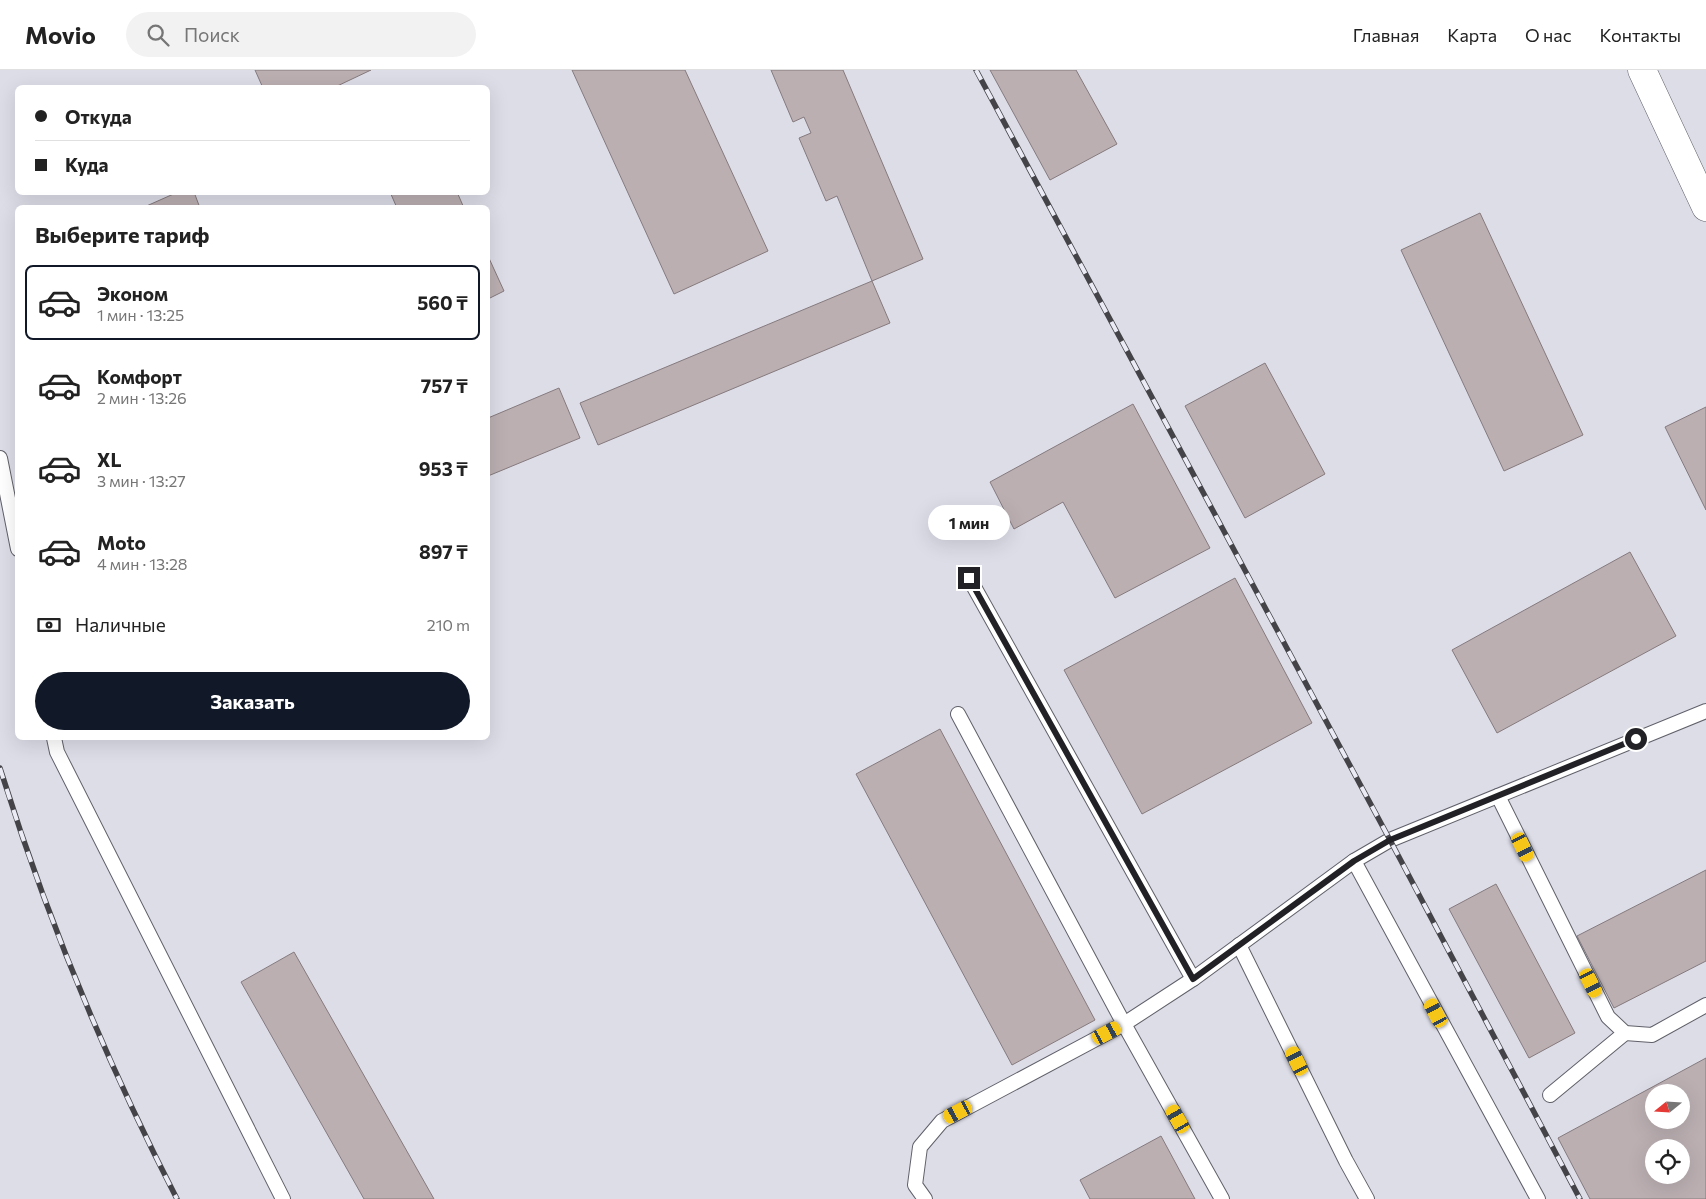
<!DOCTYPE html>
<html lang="ru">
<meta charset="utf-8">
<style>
:root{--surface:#fff;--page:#f2f2f2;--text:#222;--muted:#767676;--line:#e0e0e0;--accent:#111827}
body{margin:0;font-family:Commissioner,sans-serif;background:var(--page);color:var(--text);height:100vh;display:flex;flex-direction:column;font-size:19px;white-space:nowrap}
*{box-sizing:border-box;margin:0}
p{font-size:16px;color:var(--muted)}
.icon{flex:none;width:28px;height:28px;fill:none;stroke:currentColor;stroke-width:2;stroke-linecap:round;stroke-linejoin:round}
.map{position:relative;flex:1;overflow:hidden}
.details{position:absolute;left:15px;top:135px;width:475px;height:535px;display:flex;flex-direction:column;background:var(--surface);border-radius:8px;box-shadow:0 5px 20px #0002}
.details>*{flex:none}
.top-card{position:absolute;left:15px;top:15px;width:475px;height:110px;border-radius:8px;box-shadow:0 5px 20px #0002;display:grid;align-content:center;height:110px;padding:0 20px;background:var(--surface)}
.needle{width:32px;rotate:252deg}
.buttons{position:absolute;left:1645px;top:1014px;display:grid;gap:10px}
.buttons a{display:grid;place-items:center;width:45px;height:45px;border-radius:50%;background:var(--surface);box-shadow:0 5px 20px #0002;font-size:25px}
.end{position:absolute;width:22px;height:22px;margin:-11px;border:6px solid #222226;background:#fff;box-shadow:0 0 0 2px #fff}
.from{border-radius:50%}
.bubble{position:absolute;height:35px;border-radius:18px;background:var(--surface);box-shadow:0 5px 20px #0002;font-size:16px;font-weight:700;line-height:35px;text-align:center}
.car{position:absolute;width:15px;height:30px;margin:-15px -8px;border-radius:6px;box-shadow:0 0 4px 1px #0007;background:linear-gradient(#f5c518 24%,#345 0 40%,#f5c518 0 76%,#345 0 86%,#f5c518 0)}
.top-card b{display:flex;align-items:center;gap:18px;height:48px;font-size:19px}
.top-card b+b{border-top:1px solid var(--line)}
.top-card i{width:12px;height:12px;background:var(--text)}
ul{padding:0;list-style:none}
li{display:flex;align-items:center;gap:15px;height:75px;margin:0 10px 8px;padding:0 10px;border:2px solid transparent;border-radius:8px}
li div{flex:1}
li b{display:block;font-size:19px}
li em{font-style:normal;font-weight:700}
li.active{border-color:var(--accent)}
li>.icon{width:45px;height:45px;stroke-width:1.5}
h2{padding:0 20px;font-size:22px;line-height:60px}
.pay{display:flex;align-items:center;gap:12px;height:55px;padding:0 20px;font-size:19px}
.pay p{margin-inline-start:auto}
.button{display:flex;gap:10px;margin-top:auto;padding:10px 20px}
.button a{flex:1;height:58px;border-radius:30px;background:var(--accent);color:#fff;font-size:20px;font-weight:700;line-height:58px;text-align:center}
header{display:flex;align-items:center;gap:30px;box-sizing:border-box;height:70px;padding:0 25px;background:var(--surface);border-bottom:1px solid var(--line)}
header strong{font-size:24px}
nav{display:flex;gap:28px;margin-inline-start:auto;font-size:18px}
.search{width:350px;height:45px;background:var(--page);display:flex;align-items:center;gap:12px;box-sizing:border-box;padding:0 18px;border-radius:28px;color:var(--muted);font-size:19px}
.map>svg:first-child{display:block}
.building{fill:#bbafb2;stroke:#857a7d;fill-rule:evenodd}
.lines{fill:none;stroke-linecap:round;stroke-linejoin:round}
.service-casing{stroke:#60606a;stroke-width:16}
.minor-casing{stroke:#60606a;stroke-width:29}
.service{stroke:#fff;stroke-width:14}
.minor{stroke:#fff;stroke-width:28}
.rail-casing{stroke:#434348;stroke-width:5.5}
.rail{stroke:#ebebf6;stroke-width:4;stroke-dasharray:11;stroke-linecap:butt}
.route{stroke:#222226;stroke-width:6}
</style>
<header>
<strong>Movio</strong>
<div class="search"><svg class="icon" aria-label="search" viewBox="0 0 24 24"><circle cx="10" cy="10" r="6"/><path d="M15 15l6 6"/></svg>Поиск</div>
<nav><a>Главная</a><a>Карта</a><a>О нас</a><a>Контакты</a></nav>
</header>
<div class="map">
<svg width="1706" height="1129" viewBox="0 0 1706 1129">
<rect width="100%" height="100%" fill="#dddde8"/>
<!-- building -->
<g class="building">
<polygon points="255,0 371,0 333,18 263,18"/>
<polygon points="572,0 685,0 768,181 674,224"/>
<polygon points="771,0 843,0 923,189 872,211 837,126 826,131 799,68 811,63 804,47 793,52"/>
<polygon points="990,0 1076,0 1117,74 1050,110"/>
<polygon points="178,122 194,122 200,138 142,138"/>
<polygon points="390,122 457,122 464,138 397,138"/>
<polygon points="1480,143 1583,365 1504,401 1401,180"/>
<polygon points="488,186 504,221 488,229"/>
<polygon points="872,211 890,253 598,375 580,333"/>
<polygon points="1265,293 1325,404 1245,448 1185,336"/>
<polygon points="559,318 580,368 488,406 488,348"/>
<polygon points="1133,334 1210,478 1115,528 1063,432 1014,459 990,412"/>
<polygon points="1706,337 1706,440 1665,357"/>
<polygon points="1630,482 1676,566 1497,663 1452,580"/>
<polygon points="1235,508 1312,653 1142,744 1064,600"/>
<polygon points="940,659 1095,950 1012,995 856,704"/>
<polygon points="1706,800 1706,891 1614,938 1577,866"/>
<polygon points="1496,814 1575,963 1529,988 1449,839"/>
<polygon points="294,882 434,1129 364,1129 241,912"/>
<path d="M1706 988V1129H1590L1558 1068ZM1654 1022H1681V1050H1654ZM1654 1078H1681V1105H1654Z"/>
<polygon points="1161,1066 1195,1129 1090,1129 1080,1110"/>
</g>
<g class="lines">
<!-- service casing -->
<g class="service-casing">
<g id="service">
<polyline points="0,388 18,479"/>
<polyline points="969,508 1193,909"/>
<polyline points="54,668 57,682 283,1129"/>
<polyline points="1498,726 1608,947 1625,963 1652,965 1706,935"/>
<polyline points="1354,791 1538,1129"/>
<polyline points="1239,875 1346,1091 1367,1129"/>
<polyline points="1550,1025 1625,963"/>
<polyline points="925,1129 915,1115 920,1077 942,1051 1124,954 958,644"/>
<polyline points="1222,1129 1124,954 1193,909 1354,791 1390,770 1706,641"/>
</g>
</g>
<!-- minor casing -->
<g class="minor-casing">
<polyline id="minor" points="1642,0 1706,137"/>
</g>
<!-- service -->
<use href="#service" class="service"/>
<!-- minor -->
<use href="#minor" class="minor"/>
<!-- rail casing -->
<g class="rail-casing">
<g id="rail">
<polyline points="976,0 1390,770 1580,1129"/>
<path d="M0 698C46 846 106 991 177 1129"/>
</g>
</g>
<!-- rail -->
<use href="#rail" class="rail"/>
</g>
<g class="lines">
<!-- route -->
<polyline class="route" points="969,508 1193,909 1354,791 1390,770 1636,669"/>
</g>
</svg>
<div class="buttons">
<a><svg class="needle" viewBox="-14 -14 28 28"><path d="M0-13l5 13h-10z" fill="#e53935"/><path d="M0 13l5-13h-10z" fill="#767676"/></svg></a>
<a><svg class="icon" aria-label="locate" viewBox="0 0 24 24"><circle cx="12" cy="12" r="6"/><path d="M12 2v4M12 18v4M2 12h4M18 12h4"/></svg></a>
</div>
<i class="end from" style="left:1636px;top:669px"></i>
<i class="end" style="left:969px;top:508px"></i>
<div class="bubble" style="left:928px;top:435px;width:82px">1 мин</div>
<i class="car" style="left:1523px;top:777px;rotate:154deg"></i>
<i class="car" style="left:1591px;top:913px;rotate:153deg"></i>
<i class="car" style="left:1436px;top:943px;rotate:332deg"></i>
<i class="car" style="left:1107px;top:963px;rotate:62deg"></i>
<i class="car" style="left:1297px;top:991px;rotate:334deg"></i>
<i class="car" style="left:958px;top:1042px;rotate:242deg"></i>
<i class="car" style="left:1178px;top:1049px;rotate:330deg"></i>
<div class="top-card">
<b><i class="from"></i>Откуда</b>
<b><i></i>Куда</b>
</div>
<section class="details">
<h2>Выберите тариф</h2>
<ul>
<li class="active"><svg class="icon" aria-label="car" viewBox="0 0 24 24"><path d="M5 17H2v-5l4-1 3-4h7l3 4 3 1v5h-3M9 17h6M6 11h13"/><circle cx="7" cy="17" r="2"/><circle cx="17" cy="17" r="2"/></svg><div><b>Эконом</b><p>1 мин · 13:25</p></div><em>560 ₸</em></li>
<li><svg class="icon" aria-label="car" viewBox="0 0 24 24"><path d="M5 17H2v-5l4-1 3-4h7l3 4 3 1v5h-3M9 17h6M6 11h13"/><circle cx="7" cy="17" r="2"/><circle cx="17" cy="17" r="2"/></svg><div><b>Комфорт</b><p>2 мин · 13:26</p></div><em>757 ₸</em></li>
<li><svg class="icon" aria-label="car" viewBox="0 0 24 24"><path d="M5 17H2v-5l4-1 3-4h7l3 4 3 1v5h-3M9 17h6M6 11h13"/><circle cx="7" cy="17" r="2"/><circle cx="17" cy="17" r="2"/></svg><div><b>XL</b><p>3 мин · 13:27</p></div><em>953 ₸</em></li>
<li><svg class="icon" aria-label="car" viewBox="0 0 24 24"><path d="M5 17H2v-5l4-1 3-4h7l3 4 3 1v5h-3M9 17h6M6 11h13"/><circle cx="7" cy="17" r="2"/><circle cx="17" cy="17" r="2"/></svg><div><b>Moto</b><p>4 мин · 13:28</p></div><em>897 ₸</em></li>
</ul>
<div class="pay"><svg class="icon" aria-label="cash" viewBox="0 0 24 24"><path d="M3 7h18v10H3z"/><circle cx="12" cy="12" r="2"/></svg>Наличные<p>210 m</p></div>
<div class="button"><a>Заказать</a></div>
</section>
</div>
